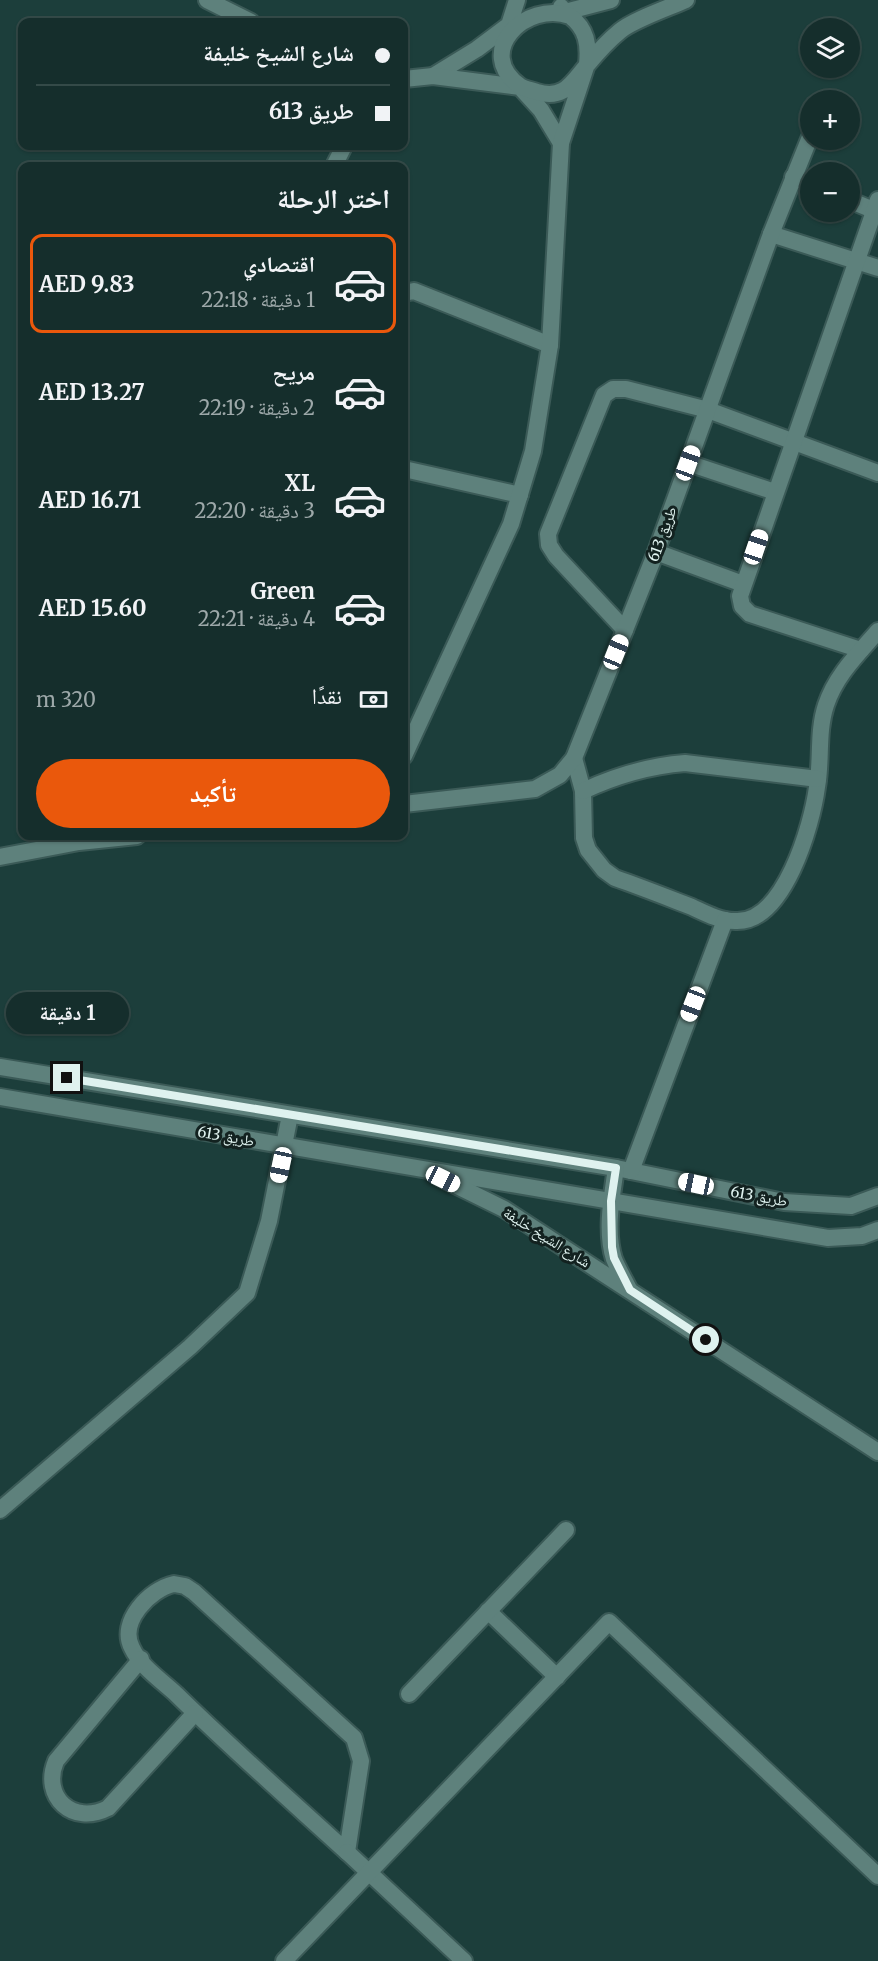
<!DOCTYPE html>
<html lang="ar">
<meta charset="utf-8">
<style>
:root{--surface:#152e2c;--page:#223a38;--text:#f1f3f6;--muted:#9da8a9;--line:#344a48;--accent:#ea580c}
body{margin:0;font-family:Merriweather,"Noto Naskh Arabic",serif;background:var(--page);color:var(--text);direction:rtl;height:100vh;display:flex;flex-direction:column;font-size:22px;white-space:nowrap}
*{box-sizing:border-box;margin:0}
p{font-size:20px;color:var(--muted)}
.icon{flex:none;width:33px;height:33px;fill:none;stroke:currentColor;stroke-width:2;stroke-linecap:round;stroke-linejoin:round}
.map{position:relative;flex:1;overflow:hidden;direction:ltr}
.drawer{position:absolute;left:18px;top:162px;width:390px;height:678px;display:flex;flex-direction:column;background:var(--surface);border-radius:12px;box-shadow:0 2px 4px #0004,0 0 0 2px var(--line);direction:rtl}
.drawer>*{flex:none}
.top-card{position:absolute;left:18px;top:18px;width:390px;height:132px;border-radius:12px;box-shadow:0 2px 4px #0004,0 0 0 2px var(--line);direction:rtl;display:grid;align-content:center;height:132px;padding:0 18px;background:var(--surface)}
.tools{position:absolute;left:800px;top:18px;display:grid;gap:12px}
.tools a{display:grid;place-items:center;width:60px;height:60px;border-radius:50%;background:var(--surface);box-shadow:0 2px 4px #0004,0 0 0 2px var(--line);font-size:30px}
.end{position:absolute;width:27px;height:27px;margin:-14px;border:8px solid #dff2ef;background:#111;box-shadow:0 0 0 3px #111}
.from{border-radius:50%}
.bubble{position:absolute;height:42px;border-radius:21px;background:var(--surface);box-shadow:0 2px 4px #0004,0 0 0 2px var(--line);font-size:20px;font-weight:700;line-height:42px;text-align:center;direction:rtl}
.car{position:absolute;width:18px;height:36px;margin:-18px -9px;border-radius:8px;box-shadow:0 0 4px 2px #0007;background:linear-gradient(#fff 24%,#345 0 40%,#fff 0 76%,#345 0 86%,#fff 0)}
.top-card b{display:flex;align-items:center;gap:21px;height:57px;font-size:22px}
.top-card b+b{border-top:2px solid var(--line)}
.top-card i{width:15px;height:15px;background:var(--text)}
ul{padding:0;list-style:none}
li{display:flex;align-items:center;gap:18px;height:99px;margin:0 12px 9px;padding:0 6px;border:3px solid transparent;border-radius:12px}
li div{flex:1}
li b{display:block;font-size:22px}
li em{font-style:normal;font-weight:700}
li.selected{border-color:var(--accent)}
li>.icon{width:54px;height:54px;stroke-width:1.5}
h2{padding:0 18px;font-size:27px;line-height:72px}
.pay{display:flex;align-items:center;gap:15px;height:66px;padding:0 18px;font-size:22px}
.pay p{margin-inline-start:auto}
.button{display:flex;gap:12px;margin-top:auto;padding:12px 18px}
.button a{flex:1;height:69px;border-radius:36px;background:var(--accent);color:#fff;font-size:24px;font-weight:700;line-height:69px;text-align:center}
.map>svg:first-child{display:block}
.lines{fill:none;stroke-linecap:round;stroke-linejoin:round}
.minor-casing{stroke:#3b5a57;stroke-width:20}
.minor{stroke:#5e817c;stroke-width:16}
.route{stroke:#dff2ef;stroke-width:8}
.labels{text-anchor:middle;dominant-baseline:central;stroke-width:6;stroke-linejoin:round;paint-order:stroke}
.street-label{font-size:15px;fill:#dff2ef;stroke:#132220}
</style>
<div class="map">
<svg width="878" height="1961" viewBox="0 0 878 1961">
<rect width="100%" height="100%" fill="#1c3e3b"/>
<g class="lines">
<!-- minor casing -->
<g class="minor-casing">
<g id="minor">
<polyline points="207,0 251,22"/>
<polyline points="561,7 565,12 611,0"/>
<polyline points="433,76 477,49 509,25 517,0"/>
<polyline points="404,79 433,76 520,87 541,110 561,143"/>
<polyline points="334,166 344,146"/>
<polyline points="793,177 810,184"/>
<polyline points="849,200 878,212"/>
<polyline points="771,234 878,268"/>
<polyline points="404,293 414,291 550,345"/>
<polyline points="688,463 775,492"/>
<polyline points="404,469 520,495"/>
<polyline points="656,552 743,584"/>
<polyline points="625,630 556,556 549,545 548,534 604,395 613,389 626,389 708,410 878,473"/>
<polyline points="861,650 750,614 742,606 740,596 878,200"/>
<path d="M404 756 511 524 533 451 550 345 561 143 587 64C589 45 587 29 570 16 526 0 473 52 520 86 524 89 532 90 537 92 565 100 572 82 588 64 597 53 609 40 620 31 633 20 668 8 686 0"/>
<path d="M574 758 583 791 584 838 588 850 604 870 615 878C641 887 666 897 692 907 705 913 720 921 735 921 784 924 812 825 817 787 822 760 817 732 826 705 836 675 858 654 878 631"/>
<path d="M583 791C617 775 648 766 685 763L818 779"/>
<polyline points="404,804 535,789 560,775 574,758 656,552 771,234 810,137"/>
<polyline points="0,857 79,842 137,836"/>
<polyline points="0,1067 616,1168 784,1202 851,1206 878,1196"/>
<polyline points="0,1097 828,1238 862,1236 878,1230"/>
<path d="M616 1168C612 1196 605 1231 614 1259 618 1269 624 1279 629 1289"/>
<polyline points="631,1171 725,920"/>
<polyline points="439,1177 504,1209 878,1452"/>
<polyline points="0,1510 190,1347 247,1293 269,1221 290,1115"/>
<path d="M174 1584 185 1586 194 1592 354 1738 361 1761 347 1852C290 1800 231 1748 176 1694 162 1681 140 1666 132 1648 118 1622 150 1589 174 1584Z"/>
<polyline points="488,1611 557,1677"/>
<path d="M141 1659 56 1761C41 1797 73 1826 108 1808L195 1713"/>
<polyline points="409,1694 566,1530"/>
<polyline points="347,1852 464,1961"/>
<polyline points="284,1961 609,1622 878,1876"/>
</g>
</g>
<!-- minor -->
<use href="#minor" class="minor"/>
</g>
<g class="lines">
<!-- route -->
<polyline class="route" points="67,1078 616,1168 611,1201 612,1247 614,1258 630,1290 706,1340"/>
</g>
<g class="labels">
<!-- street labels -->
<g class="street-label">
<text transform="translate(662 534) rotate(-70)">طريق 613</text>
<text transform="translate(226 1136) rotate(10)">طريق 613</text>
<text transform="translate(759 1196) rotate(10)">طريق 613</text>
<text transform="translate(547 1237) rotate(32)">شارع الشيخ خليفة</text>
</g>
</g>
</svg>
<div class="tools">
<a><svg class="icon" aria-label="layers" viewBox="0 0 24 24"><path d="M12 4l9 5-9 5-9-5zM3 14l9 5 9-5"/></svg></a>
<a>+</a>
<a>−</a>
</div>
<i class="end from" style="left:706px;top:1340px"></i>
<i class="end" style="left:67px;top:1078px"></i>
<div class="bubble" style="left:6px;top:992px;width:123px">1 دقيقة</div>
<i class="car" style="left:688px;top:463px;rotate:20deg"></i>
<i class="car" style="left:756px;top:547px;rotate:19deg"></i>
<i class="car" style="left:616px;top:652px;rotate:22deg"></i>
<i class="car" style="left:693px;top:1004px;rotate:201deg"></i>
<i class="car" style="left:281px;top:1165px;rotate:192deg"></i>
<i class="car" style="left:443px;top:1179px;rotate:116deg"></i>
<i class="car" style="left:696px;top:1184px;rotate:282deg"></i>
<div class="top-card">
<b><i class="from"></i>شارع الشيخ خليفة</b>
<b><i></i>طريق 613</b>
</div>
<section class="drawer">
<h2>اختر الرحلة</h2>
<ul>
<li class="selected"><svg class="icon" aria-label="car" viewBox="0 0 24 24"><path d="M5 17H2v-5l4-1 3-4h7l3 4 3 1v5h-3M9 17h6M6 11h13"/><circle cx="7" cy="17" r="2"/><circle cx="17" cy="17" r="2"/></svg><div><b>اقتصادي</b><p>1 دقيقة · 22:18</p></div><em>AED 9.83</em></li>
<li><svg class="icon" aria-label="car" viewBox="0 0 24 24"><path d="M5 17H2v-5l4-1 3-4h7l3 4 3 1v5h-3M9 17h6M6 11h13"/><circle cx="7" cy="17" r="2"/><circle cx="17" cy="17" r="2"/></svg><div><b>مريح</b><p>2 دقيقة · 22:19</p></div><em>AED 13.27</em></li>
<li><svg class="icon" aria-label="car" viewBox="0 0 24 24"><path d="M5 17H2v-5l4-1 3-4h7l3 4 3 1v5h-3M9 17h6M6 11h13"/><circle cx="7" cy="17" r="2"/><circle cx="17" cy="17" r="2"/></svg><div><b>XL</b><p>3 دقيقة · 22:20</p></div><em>AED 16.71</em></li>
<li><svg class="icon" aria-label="car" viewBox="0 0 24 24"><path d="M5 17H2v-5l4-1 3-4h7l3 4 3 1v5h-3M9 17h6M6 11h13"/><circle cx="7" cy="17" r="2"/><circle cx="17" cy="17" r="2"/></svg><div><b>Green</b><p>4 دقيقة · 22:21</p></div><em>AED 15.60</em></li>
</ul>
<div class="pay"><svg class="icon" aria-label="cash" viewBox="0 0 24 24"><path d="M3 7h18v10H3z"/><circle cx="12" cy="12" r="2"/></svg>نقدًا<p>320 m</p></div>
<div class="button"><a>تأكيد</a></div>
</section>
</div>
